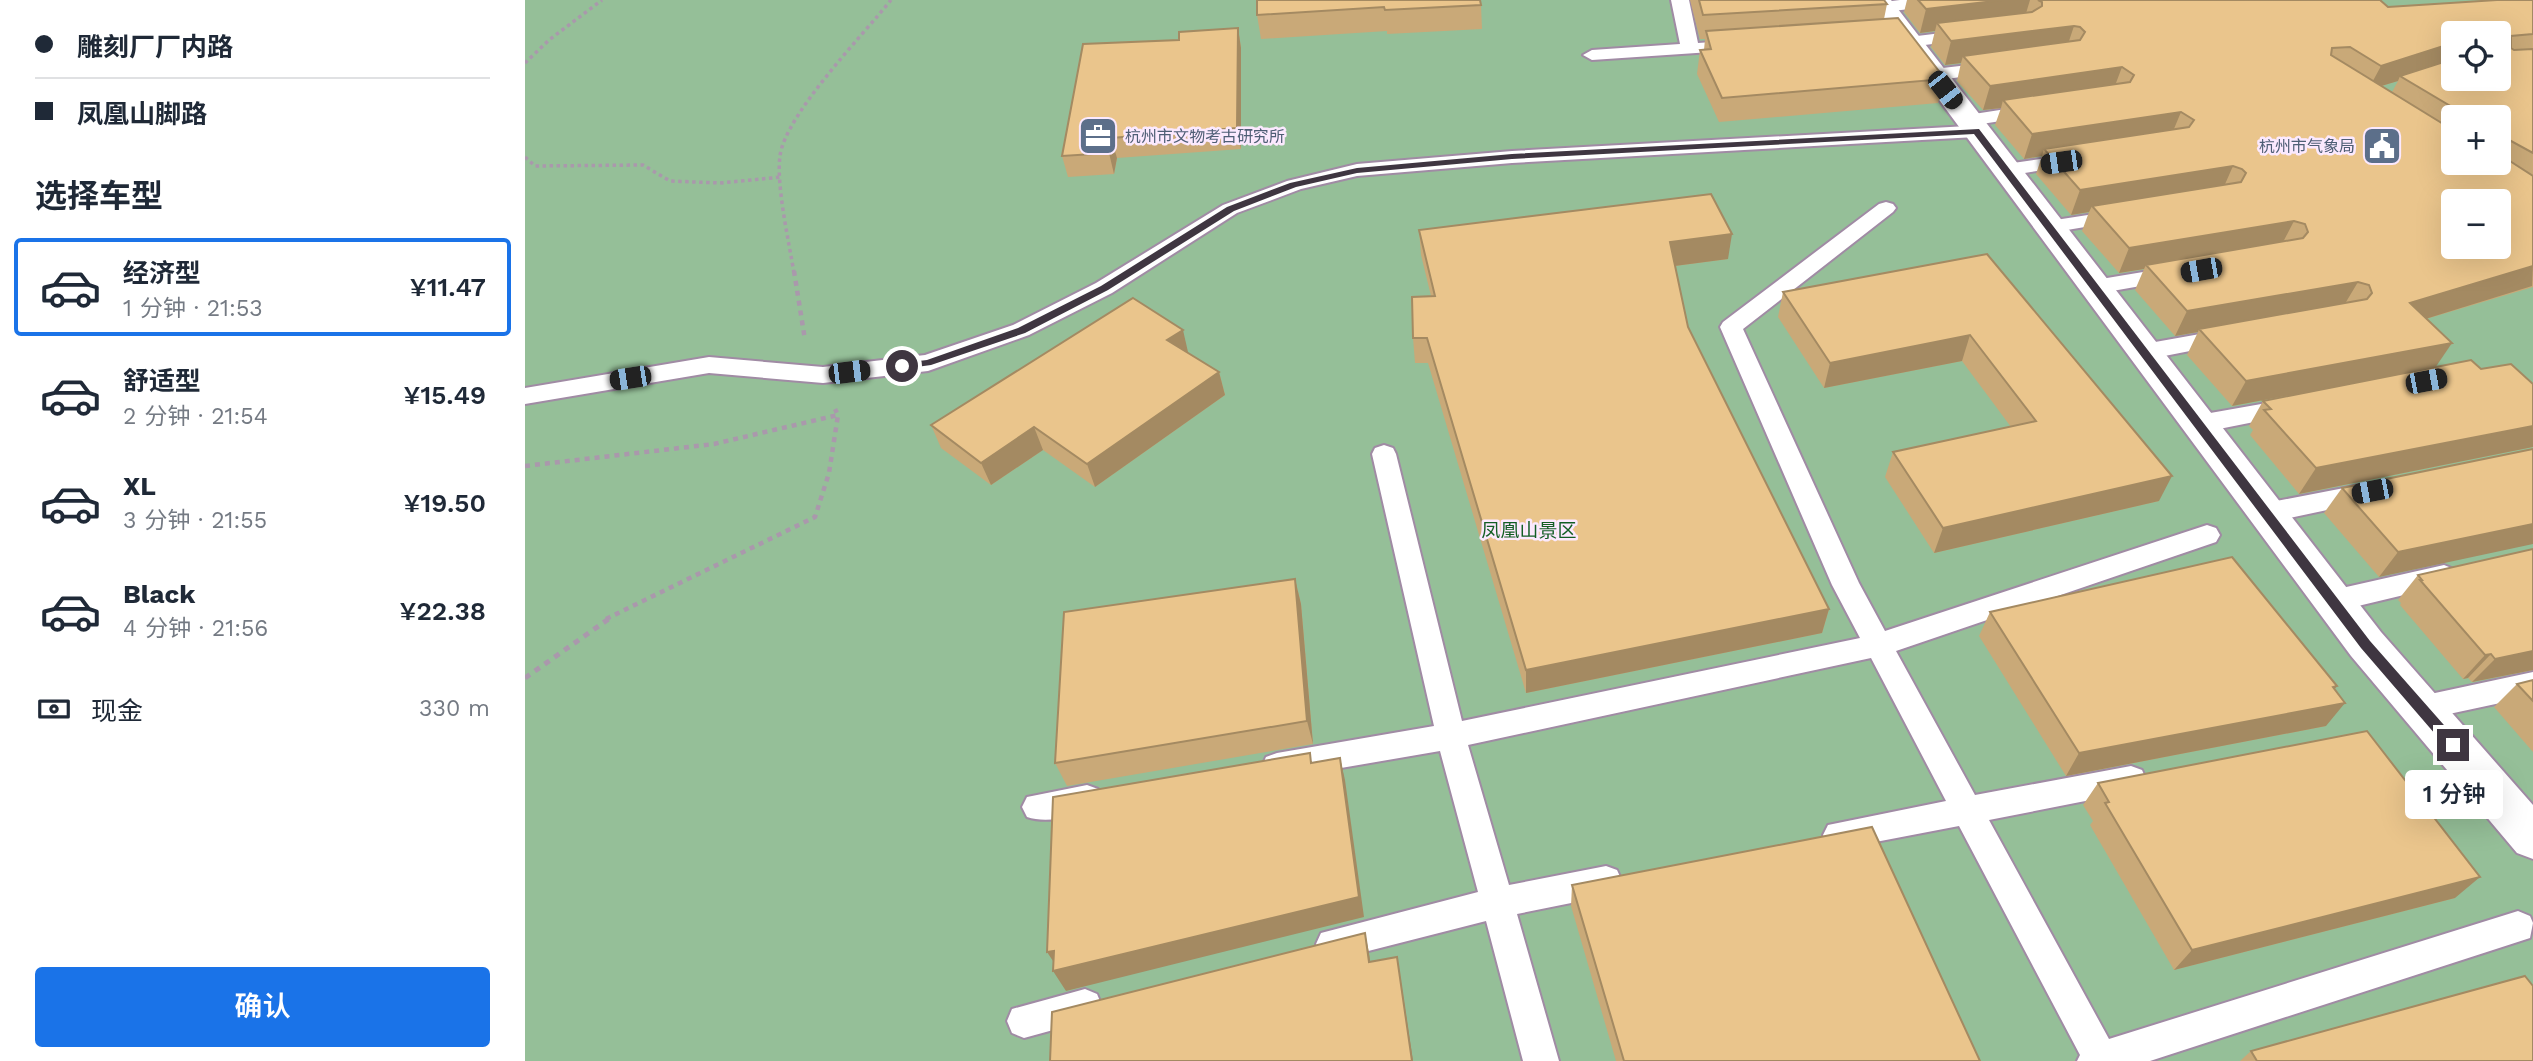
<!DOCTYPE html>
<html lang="zh">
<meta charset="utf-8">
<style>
:root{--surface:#fff;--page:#f6f6f7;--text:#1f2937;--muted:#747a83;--line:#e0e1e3;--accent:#1a73e8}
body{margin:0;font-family:"Work Sans","Noto Sans SC",sans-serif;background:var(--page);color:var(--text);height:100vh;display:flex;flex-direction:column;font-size:26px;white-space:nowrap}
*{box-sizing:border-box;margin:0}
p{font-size:23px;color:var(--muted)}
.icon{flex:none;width:38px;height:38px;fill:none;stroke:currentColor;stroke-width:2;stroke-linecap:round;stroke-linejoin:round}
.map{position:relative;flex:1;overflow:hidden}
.side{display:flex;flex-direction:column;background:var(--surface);width:525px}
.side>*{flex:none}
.banner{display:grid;align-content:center;height:154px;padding:0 35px;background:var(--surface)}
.buttons{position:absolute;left:1916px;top:21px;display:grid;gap:14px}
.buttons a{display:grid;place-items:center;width:70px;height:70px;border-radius:7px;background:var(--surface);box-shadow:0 7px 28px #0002;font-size:35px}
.end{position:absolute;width:32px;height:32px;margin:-16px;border:9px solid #3f3641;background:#fff;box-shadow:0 0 0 4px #fff}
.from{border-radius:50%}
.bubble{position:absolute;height:49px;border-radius:7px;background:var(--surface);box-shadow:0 7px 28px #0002;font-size:23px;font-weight:600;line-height:49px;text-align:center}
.car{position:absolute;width:21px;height:42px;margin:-21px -10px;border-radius:9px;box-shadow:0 0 5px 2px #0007;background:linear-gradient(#222 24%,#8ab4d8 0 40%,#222 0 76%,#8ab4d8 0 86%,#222 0)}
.banner b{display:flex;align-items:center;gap:24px;height:66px;font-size:26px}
.banner b+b{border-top:2px solid var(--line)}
.banner i{width:18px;height:18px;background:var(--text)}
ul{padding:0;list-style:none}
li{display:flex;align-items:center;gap:21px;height:98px;margin:0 14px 10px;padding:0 21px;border:4px solid transparent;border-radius:7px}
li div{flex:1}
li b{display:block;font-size:26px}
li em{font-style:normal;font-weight:600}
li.current{border-color:var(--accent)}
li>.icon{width:63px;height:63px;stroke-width:1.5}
h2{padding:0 35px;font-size:32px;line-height:84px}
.pay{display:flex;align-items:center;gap:18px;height:77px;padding:0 35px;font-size:26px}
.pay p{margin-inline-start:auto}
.button{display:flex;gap:14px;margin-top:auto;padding:14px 35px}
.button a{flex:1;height:80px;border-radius:7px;background:var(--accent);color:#fff;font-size:28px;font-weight:600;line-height:80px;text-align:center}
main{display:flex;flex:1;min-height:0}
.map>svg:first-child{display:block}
.green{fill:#95bf98;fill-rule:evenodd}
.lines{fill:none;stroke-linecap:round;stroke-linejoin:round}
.service-casing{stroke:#a08ba4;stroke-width:4}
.tertiary-casing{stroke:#a08ba4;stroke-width:4}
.path-far2{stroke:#aa98ac;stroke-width:3.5;stroke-dasharray:3.5 3.5;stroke-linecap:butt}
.path-far1{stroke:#aa98ac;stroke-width:4.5;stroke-dasharray:5 5;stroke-linecap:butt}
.path{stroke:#aa98ac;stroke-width:5;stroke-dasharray:6 6;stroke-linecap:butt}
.service{fill:#fff;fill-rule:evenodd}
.tertiary{fill:#fff;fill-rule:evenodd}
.wall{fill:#c9a978;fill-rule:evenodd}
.shaded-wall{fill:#a48a62}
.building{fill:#eac58c;stroke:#a48a62;stroke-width:2;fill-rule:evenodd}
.route{fill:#3f3641}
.labels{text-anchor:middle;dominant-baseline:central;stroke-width:5;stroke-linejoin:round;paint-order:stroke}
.far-service-label{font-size:16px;fill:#4e5e75;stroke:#fbe9fe;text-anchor:start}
.park-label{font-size:19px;fill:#125e24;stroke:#fbe9fe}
</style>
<main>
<section class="side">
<div class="banner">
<b><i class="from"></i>雕刻厂厂内路</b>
<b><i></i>凤凰山脚路</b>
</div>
<h2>选择车型</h2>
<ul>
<li class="current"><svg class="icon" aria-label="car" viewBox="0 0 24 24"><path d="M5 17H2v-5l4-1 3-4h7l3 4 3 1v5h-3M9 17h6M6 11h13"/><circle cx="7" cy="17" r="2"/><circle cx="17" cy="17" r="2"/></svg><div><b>经济型</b><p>1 分钟 · 21:53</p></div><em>¥11.47</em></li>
<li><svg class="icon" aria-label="car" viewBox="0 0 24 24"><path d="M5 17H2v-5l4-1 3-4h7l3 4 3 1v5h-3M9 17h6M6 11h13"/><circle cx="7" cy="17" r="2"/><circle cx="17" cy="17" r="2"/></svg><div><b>舒适型</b><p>2 分钟 · 21:54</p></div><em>¥15.49</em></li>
<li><svg class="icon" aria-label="car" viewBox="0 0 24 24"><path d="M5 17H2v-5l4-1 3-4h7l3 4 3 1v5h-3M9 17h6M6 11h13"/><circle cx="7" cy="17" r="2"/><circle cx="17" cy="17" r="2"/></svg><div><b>XL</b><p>3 分钟 · 21:55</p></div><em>¥19.50</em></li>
<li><svg class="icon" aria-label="car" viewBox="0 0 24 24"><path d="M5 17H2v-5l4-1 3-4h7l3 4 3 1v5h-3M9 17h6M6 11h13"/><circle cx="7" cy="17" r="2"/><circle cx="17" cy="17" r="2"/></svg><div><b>Black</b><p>4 分钟 · 21:56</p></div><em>¥22.38</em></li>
</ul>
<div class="pay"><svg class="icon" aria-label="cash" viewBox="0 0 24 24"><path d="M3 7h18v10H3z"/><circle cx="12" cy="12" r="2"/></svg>现金<p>330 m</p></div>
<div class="button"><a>确认</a></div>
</section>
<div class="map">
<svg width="2008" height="1061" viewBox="0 0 2008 1061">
<rect width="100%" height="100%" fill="#f1daf4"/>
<!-- green -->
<path class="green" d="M0 0H2008V1061H0ZM1928 33H1974V79H1928ZM1928 117H1974V163H1928ZM1928 201H1974V247H1928Z"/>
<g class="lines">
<!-- service casing -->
<g class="service-casing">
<g id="service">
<polygon points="1146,0 1164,0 1173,43 1216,40 1225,45 1216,50 1067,60 1058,55 1067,50 1155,44"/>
<polygon points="1375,0 1430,0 1421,5 1358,12 1349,7 1352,3"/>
<polygon points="1441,30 1450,35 1447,39 1384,47 1375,42 1384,37"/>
<polygon points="1469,62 1475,63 1478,67 1475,71 1409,81 1400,75 1409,69"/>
<polygon points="1507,105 1516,111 1514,115 1444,126 1458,127 1461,131 1451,137 987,163 832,176 776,189 712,213 587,293 504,335 403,371 298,383 184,373 0,404 0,388 184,357 298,367 400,355 488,325 571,283 698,205 762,181 832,164 987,151 1443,126 1433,120 1436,116"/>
<polygon points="1549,154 1556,156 1559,160 1556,164 1481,176 1474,174 1471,170 1474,166 1481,164"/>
<polygon points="1361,202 1368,204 1371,208 1368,212 1218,329 1334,583 1360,631 1682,525 1691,528 1695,535 1691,542 1371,651 1450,795 1606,766 1617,770 1621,779 1617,788 1606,792 1464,820 1584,1039 1993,911 2005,916 2008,923 2005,938 1625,1061 1552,1061 1555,1055 1434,826 1314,849 1303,845 1298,835 1303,825 1421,801 1346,658 943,745 984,885 1081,866 1092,870 1097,881 1092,892 1081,896 992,914 1034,1061 998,1061 961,921 808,960 796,955 791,944 796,933 953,892 915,751 752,779 741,775 737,766 741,757 752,753 909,726 847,454 850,448 859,445 868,448 871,454 937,721 1335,638 1307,585 1195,327 1198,322 1354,204"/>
<polygon points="1595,210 1602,212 1605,216 1602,220 1524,233 1517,231 1514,227 1517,223 1524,221"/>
<polygon points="1648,267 1656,269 1659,274 1656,279 1570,294 1562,292 1559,287 1562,282 1570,280"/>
<polygon points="1703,329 1711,332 1714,337 1711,342 1619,360 1611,357 1607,352 1611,347 1619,344"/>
<polygon points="1765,399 1774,401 1777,407 1774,413 1674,433 1665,430 1662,424 1665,418 1674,415"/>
<polygon points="1845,483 1854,485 1858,492 1854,499 1741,523 1732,520 1728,513 1732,506 1741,503"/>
<polygon points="1919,565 1929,569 1933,576 1929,583 1808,612 1798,609 1794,601 1798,593 1808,590"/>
<polygon points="2008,672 2008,696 1896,720 1886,717 1881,708 1886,699 1896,696"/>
<path d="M562 785 573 789 577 799 573 809C553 816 522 824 502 817L497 807 502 797Z"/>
<polygon points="560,989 572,994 577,1006 572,1018 499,1038 487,1033 482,1021 487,1009"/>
</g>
</g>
<!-- tertiary casing -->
<g class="tertiary-casing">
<polygon id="tertiary" points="1340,0 1366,0 1856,632 2008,805 2008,859 1992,853 1826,656"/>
</g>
<!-- path-far2 -->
<g class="path-far2">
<polyline points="0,63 24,40 77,0"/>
<polyline points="0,157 10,166 118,165 145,181 195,183 257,177"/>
<path d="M269 273C264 242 251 185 255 156 260 115 338 35 366 0"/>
</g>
<!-- path-far1 -->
<g class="path-far1">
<polyline points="269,271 280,340"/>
<polyline points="0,466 189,444 313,415"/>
<polyline points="81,619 290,517 304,473 313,415 310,409"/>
</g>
<!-- path -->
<polyline class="path" points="0,678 85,618"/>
<!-- service -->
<use href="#service" class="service"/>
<!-- tertiary -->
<use href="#tertiary" class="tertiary"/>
</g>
<!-- wall -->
<g class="wall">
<polygon points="732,0 956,5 957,29 862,34 862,31 736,39 732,15"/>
<polygon points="1165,0 1359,0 1362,4 1359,19 1420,79 1413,103 1194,122 1172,74 1175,50 1179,50 1180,39 1175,39"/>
<path d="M1382 0H1855L1863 7 2008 0V287L1901 319 1910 367 1956 369 2008 384V447L1774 494 1725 435 1728 430 1724 426 1738 401 1801 388 1707 406 1662 355 1673 332 1650 336 1610 290 1619 269 1594 273 1557 231 1564 212 1546 215 1511 174 1517 156 1499 159 1470 125 1476 108 1458 110 1432 81 1436 63 1420 65 1406 47 1410 31 1395 33 1379 12ZM1928 33H1974L1928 79ZM1873 81 1867 92 1857 86 1866 83ZM1928 117H1974V163H1928Z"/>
<polygon points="713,28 716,48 716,149 592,158 589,174 543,177 537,156 654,40"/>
<polygon points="894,230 1203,259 1150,266 1163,327 1304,609 1297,633 1001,693 903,363 890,363 888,338 906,296 896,255"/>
<polygon points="1462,254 1634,501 1409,553 1360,477 1368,452 1486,427 1437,361 1299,388 1253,317 1258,292"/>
<polygon points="663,352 663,353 694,372 700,395 570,487 518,450 466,485 416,448 406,425"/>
<polygon points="2008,449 1854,577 1799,513 1817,488"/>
<polygon points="2008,549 2008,670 1947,682 1943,678 1938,679 1875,605 1876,603 1873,600 1893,575"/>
<polygon points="770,579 776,604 788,744 542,786 530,763"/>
<polygon points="1465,612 1812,686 1810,689 1801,726 1541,776 1454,636"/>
<polygon points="2008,680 2008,752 1969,707 1992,684"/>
<polygon points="1573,783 1930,898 1649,970 1565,825 1568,821 1558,805"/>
<polygon points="1047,885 1455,1061 1091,1061 1046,906"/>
<polygon points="1726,1051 2008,1061 1715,1061"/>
</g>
<!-- shaded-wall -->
<g class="shaded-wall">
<polygon points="1478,0 1505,0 1499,20 1412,23 1410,31 1395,33 1401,9"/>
<polygon points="1549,26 1541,50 1438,56 1436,63 1420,65 1426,41"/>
<polygon points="713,28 716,48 716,149 712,128"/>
<polygon points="1928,43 1928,63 1875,76 1873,81 1843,90 1856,66"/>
<polygon points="1597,67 1588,91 1478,100 1476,108 1458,110 1465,86"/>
<polygon points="1656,112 1646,136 1519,149 1517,156 1499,159 1507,134"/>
<polygon points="586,138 592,158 589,174 584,153"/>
<polygon points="1708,166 1697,191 1567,206 1564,212 1546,215 1555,190"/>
<polygon points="1769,221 1756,246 1621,265 1619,269 1594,273 1604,248"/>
<polygon points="1207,234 1203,259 1142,267 1145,242"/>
<polygon points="2008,266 2007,286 1868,329 1885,303"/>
<polygon points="1833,282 1818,307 1674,329 1673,332 1650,336 1662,311"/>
<polygon points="658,330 663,352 648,362 642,340"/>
<polygon points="1445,335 1437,361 1299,388 1305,363"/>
<polygon points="1927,343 1910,368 1707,406 1721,381"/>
<polygon points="694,372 700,395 570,487 562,464"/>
<polygon points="2008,426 2008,447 1774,494 1791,468"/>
<polygon points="509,427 518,450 466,485 456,463"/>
<polygon points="1647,476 1634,501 1409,553 1418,528"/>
<polygon points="2008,524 2008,544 1854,577 1873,552"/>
<polygon points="770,579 776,604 788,744 782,721"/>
<polygon points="1304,609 1297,633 1001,693 1001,670"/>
<polygon points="2008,651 2008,670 1947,682 1970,659"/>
<polygon points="1966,654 1943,678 1938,679 1960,655"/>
<polygon points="1812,686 1794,708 1820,703 1801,726 1541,776 1554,753"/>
<polygon points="815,758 820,780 839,917 541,991 528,971 534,970 522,952"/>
<polygon points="1955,877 1930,898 1649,970 1667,950"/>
<polygon points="840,933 844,953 848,982 844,962"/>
<polygon points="872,957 875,976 888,1061 887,1061"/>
</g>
<!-- building -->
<g class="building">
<polygon points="732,0 955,0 956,5 860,10 859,7 732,15"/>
<polygon points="1174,0 1359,0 1362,4 1178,15"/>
<polygon points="1393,0 1478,0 1401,9"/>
<path d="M1513 0H1855L1863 7 1972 0H2008V34L1986 36V48L1989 50 2008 49V153L1977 136H1974V117H1944L1875 76 1928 59V79H1974V33H1928V43L1856 66 1825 47 1807 48 1806 55 1928 130V163H1974V154L2008 176V266L1885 303 1927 343 1721 381 1674 329 1842 299 1847 293 1844 285 1833 282 1662 311 1621 265 1778 238 1783 232 1780 224 1769 221 1604 248 1567 206 1716 182 1721 173 1717 169 1708 166 1555 190 1519 149 1664 127 1669 120 1656 112 1507 134 1478 100 1605 82 1609 75 1597 67 1465 86 1438 56 1555 40 1560 32 1555 27 1549 26 1426 41 1412 23 1507 12 1517 6V2ZM1928 201H1974V247H1928Z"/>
<polygon points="1373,18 1420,79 1197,98 1175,50 1186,49 1181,31"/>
<polygon points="713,28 712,128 586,138 584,153 537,156 558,44 654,40 654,32"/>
<polygon points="1186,194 1207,234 1145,242 1163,327 1304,609 1001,670 902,338 888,338 887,297 910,296 894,230"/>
<polygon points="1462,254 1647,476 1418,528 1368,452 1511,421 1445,335 1305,363 1258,292"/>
<polygon points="608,298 658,330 642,340 694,372 562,464 509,427 456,463 406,425"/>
<polygon points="1946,360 1956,369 1986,364 2008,384 2008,426 1791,468 1739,410 1746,409 1738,401"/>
<polygon points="2008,449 2008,524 1873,552 1817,488"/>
<polygon points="2008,549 2008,651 1970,659 1966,654 1960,655 1895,580 1897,580 1893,575"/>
<polygon points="1707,557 1812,686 1808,687 1820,703 1554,753 1465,612"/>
<polygon points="770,579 782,721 530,763 539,612"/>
<polygon points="2008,680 2008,701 1992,684"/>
<polygon points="1842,731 1955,877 1667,950 1580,803 1584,802 1573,783"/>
<polygon points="785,753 786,763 815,758 834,897 528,971 529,951 522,952 528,797"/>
<polygon points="1347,827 1455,1061 1099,1061 1047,885"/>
<polygon points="840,933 844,962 872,957 887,1061 525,1061 527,1012"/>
<polygon points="2000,976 2008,986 2008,1061 1732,1061 1726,1051"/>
</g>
<!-- route -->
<polygon class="route" points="1454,129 1845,641 1933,741 1933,749 1923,749 1836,648 1449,134 987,159 832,173 771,187 709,211 583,290 500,333 406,365 377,369 372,366 377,363 402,360 493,328 576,286 702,207 765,183 832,168 987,154"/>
<!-- icons -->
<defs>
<g id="office-square" transform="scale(2.0125)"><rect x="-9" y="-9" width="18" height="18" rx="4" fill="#5c6f8a" stroke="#fbe9fe"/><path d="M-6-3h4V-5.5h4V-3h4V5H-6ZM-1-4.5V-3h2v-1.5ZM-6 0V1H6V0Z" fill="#fff"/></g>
<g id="civic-square" transform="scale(2.0125)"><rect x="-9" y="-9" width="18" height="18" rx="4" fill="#5c6f8a" stroke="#fbe9fe"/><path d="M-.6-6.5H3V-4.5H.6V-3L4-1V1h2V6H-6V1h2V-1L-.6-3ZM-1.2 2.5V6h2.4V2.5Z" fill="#fff"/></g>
</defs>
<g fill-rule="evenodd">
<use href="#office-square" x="573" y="136"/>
<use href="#civic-square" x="1857" y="146"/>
</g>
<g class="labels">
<!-- far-service labels -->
<g class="far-service-label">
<text x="600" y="136">杭州市文物考古研究所</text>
<text x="1830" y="146" text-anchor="end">杭州市气象局</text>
</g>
<!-- park labels -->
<g class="park-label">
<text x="1004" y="530">凤凰山景区</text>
</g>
</g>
</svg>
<div class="buttons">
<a><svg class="icon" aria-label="locate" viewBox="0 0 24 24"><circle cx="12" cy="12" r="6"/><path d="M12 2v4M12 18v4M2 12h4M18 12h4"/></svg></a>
<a>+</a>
<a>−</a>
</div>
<i class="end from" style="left:377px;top:366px"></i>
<i class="end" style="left:1928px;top:745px"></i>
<div class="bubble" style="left:1880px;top:770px;width:98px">1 分钟</div>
<i class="car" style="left:1420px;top:90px;rotate:142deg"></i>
<i class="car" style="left:1536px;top:162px;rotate:262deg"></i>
<i class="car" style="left:1676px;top:270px;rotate:260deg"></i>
<i class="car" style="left:324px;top:372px;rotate:83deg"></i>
<i class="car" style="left:105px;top:378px;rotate:261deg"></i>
<i class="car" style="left:1901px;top:381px;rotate:79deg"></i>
<i class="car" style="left:1847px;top:491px;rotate:259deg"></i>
</div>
</main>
